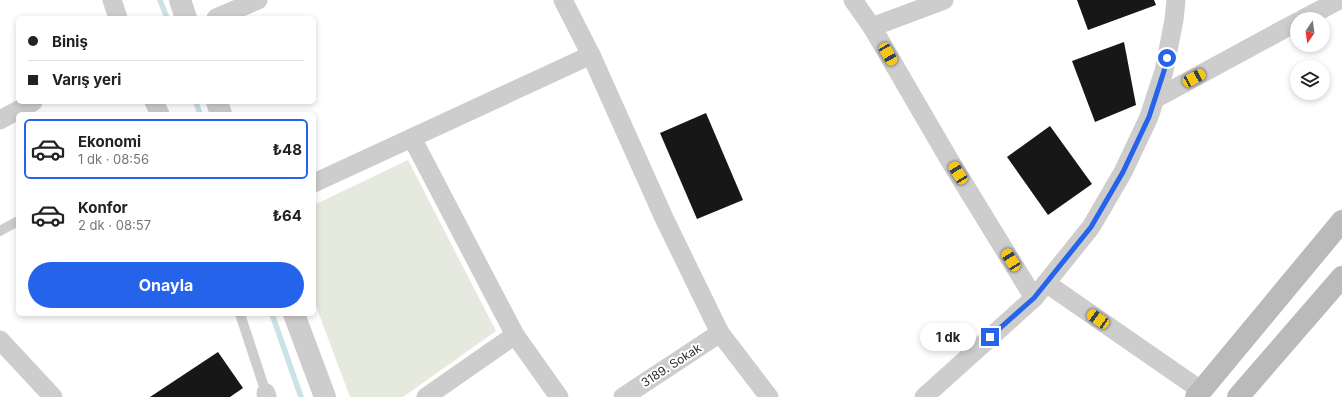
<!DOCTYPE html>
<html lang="tr">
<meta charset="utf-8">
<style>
:root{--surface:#fff;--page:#f6f6f6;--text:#222;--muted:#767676;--line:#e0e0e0;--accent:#2563eb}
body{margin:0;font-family:Inter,sans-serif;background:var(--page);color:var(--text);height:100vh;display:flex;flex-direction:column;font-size:15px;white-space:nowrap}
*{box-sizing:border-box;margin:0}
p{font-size:13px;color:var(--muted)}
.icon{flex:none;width:22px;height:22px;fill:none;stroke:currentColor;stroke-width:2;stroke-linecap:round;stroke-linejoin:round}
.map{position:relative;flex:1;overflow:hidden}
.drawer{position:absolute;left:16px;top:112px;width:300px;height:204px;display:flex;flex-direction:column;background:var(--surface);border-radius:6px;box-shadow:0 2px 6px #0003}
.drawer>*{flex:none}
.guide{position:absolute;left:16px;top:16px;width:300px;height:88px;border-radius:6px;box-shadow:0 2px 6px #0003;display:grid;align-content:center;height:88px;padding:0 12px;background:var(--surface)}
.needle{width:26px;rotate:193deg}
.buttons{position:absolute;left:1290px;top:12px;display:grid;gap:8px}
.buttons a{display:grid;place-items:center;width:40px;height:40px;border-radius:50%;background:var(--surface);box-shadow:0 2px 6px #0003;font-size:20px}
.end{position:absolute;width:18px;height:18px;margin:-9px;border:5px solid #2563eb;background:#fff;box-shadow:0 0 0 2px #fff}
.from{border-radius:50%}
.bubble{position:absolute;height:28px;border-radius:14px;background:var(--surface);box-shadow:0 2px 6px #0003;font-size:13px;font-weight:700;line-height:28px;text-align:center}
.car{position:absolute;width:12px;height:24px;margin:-12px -6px;border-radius:5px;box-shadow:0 0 3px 1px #0007;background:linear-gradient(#f5c518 24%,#345 0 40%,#f5c518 0 76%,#345 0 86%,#f5c518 0)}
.guide b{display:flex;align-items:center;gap:14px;height:38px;font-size:15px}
.guide b+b{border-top:1px solid var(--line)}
.guide i{width:10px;height:10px;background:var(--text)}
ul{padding:7px 0 0;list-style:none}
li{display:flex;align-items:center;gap:12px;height:60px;margin:0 8px 6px;padding:0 4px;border:2px solid transparent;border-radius:6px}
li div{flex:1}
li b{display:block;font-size:15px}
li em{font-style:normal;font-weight:700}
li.on{border-color:var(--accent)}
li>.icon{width:36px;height:36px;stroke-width:1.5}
.cta{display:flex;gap:8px;margin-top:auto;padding:8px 12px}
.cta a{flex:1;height:46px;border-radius:24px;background:var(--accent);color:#fff;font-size:16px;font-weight:700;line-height:46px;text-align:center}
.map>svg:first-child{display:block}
.green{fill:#e6e9dd}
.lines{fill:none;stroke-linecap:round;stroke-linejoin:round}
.stream{stroke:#cbe2e8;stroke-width:5.5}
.building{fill:#171717}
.service{stroke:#cdcdcd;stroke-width:10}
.minor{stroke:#cdcdcd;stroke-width:19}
.tertiary{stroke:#cdcdcd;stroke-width:22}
.secondary{stroke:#bababa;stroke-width:22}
.route{stroke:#2563eb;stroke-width:5}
.labels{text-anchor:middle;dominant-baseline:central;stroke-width:4;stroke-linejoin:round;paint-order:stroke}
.street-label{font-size:12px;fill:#303030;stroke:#fff}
</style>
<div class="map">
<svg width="1342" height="397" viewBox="0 0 1342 397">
<rect width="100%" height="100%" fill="#fff"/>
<!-- green -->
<polygon class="green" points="408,160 496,331 403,397 350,397 314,301 314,205"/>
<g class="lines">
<!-- stream -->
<g class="stream">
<polyline points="160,0 167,18"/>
<polyline points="196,102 200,114"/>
<polyline points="272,314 301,397"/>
</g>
</g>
<!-- building -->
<g class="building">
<polygon points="1077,0 1154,0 1156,5 1088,30"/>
<polygon points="1124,42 1136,105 1095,122 1072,61"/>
<polygon points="706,113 743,200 697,219 660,133"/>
<polygon points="1050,126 1092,184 1048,215 1007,157"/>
<polygon points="218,352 243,388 230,397 150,397"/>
</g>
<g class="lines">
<!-- service -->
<g class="service">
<polyline points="0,231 18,221"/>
<polyline points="240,314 266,393"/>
</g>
<!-- minor -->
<g class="minor">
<polyline points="112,0 118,18"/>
<polyline points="563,0 591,55 664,218 720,333 769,397"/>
<polyline points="853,0 872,27 950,161 1034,298"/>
<polyline points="216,18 258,0"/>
<polyline points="1303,19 1339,0"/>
<polyline points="872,27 944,0"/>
<polyline points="1155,99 1297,22"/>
<polyline points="154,102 160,114"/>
<polyline points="0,120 33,102"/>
<polyline points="412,138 515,335 559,397"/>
<polyline points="314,183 591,55"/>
<polyline points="1046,283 1202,391"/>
<polyline points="0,340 53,397"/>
<polyline points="266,393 267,397"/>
<polyline points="426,397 515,335"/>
<polyline points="623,397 720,333"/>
<polyline points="924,397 1034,298 1091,227 1123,172 1149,117 1164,71 1174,20 1176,0"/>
</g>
<!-- tertiary -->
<g class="tertiary">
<polyline points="180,0 186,18"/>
<polyline points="217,102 221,114"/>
<polyline points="294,314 325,397"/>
</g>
<!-- secondary -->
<g class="secondary">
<polyline points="1196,397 1342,221"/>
<polyline points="1238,397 1342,277"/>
</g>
</g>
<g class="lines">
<!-- route -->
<polyline class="route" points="990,337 1034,298 1091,227 1123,172 1149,117 1164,71 1167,58"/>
</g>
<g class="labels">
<!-- street labels -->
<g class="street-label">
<text transform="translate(671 365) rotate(-33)">3189. Sokak</text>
</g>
</g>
</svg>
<div class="buttons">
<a><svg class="needle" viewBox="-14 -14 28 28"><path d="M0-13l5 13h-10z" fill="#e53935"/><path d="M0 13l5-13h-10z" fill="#767676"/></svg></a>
<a><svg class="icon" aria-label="layers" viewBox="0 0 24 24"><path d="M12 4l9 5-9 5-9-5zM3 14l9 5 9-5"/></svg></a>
</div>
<i class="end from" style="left:1167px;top:58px"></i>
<i class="end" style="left:990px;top:337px"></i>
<div class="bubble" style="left:920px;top:323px;width:56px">1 dk</div>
<i class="car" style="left:888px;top:54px;rotate:150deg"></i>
<i class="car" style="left:1194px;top:78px;rotate:62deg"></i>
<i class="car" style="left:958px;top:173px;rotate:328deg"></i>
<i class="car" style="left:1011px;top:260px;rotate:328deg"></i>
<i class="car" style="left:1098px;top:319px;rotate:305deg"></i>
<div class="guide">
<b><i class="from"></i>Biniş</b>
<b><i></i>Varış yeri</b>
</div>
<section class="drawer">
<ul>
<li class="on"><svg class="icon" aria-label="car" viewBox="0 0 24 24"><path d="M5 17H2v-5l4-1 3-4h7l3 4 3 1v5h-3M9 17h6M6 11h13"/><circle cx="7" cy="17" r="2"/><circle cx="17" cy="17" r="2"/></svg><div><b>Ekonomi</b><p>1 dk · 08:56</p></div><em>₺48</em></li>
<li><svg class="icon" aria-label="car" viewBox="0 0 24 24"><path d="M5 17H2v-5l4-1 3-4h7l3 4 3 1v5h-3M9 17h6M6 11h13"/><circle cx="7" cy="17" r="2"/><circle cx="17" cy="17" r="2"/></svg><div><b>Konfor</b><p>2 dk · 08:57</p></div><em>₺64</em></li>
</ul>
<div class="cta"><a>Onayla</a></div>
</section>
</div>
